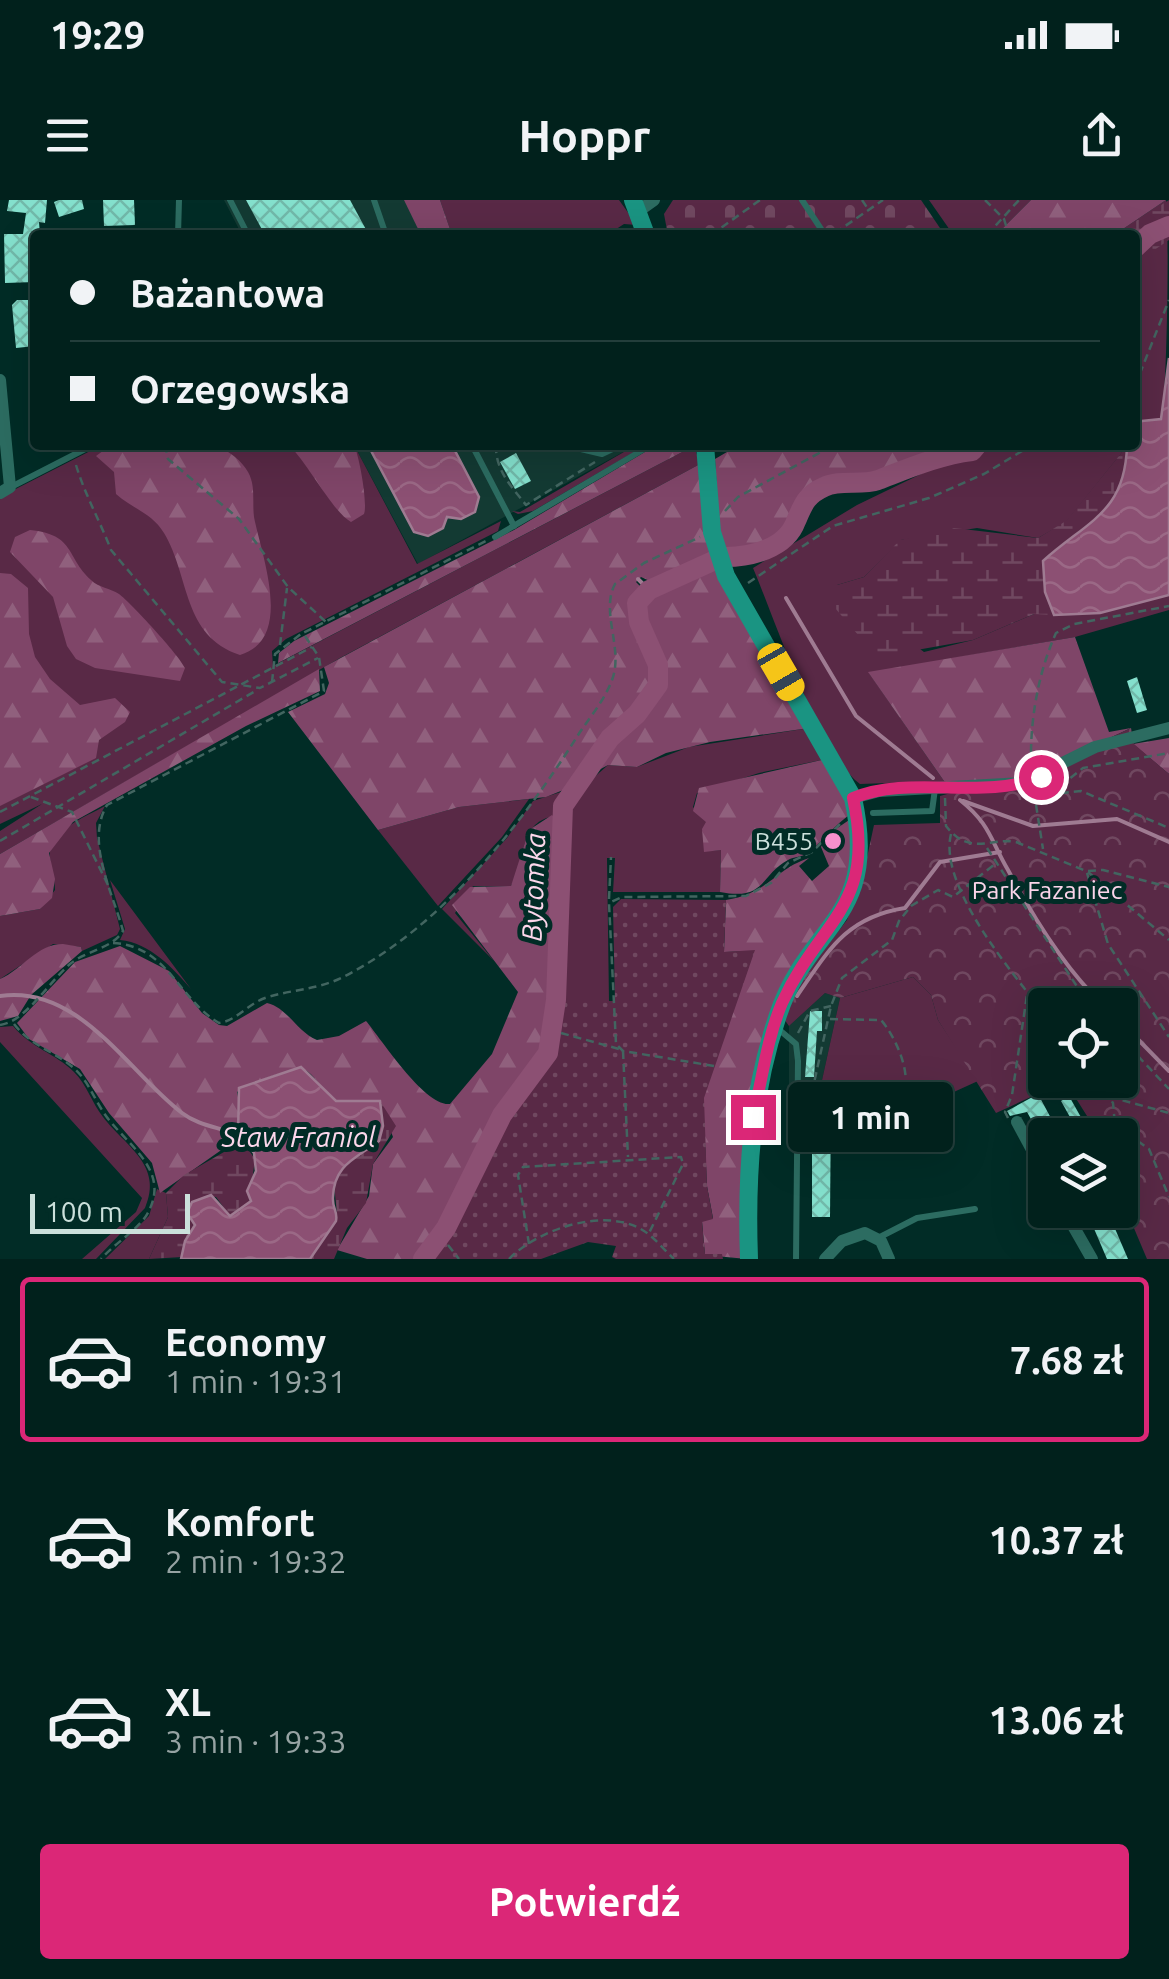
<!DOCTYPE html>
<html lang="pl">
<meta charset="utf-8">
<style>
:root{--surface:#01211c;--page:#0b2925;--text:#f1f3f6;--muted:#96a3a3;--line:#233e3b;--accent:#db2777}
body{margin:0;font-family:Ubuntu,sans-serif;background:var(--page);color:var(--text);height:100vh;display:flex;flex-direction:column;font-size:38px;white-space:nowrap}
*{box-sizing:border-box;margin:0}
p{font-size:32px;color:var(--muted)}
.icon{flex:none;width:55px;height:55px;fill:none;stroke:currentColor;stroke-width:2;stroke-linecap:round;stroke-linejoin:round}
.map{position:relative;height:1059px;overflow:hidden}
.panel{display:flex;flex-direction:column;background:var(--surface);flex:1}
.panel>*{flex:none}
.banner{position:absolute;left:30px;top:30px;width:1110px;height:220px;border-radius:10px;box-shadow:0 10px 40px #0002,0 0 0 2px var(--line);display:grid;align-content:center;height:220px;padding:0 40px;background:var(--surface)}
.tools{position:absolute;left:1028px;top:788px;display:grid;gap:20px}
.tools a{display:grid;place-items:center;width:110px;height:110px;border-radius:10px;background:var(--surface);box-shadow:0 10px 40px #0002,0 0 0 2px var(--line);font-size:50px}
.scale{position:absolute;left:30px;bottom:25px;width:160px;box-sizing:border-box;padding-left:10px;border:5px solid #cbe0db;border-top:0;font-size:28px;line-height:35px;white-space:nowrap;color:#cbe0db;-webkit-text-stroke:8px #012c26;paint-order:stroke}
.end{position:absolute;width:45px;height:45px;margin:-22px;border:12px solid #db2777;background:#fff;box-shadow:0 0 0 5px #fff}
.from{border-radius:50%}
.bubble{position:absolute;height:70px;border-radius:10px;background:var(--surface);box-shadow:0 10px 40px #0002,0 0 0 2px var(--line);font-size:32px;font-weight:700;line-height:70px;text-align:center}
.car{position:absolute;width:30px;height:60px;margin:-30px -15px;border-radius:12px;box-shadow:0 0 8px 2px #0007;background:linear-gradient(#f5c518 24%,#345 0 40%,#f5c518 0 76%,#345 0 86%,#f5c518 0)}
.banner b{display:flex;align-items:center;gap:35px;height:95px;font-size:38px}
.banner b+b{border-top:2px solid var(--line)}
.banner i{width:25px;height:25px;background:var(--text)}
ul{padding:18px 0 0;list-style:none}
li{display:flex;align-items:center;gap:30px;height:165px;margin:0 20px 15px;padding:0 20px;border:5px solid transparent;border-radius:10px}
li div{flex:1}
li b{display:block;font-size:38px}
li em{font-style:normal;font-weight:700}
li.current{border-color:var(--accent)}
li>.icon{width:90px;height:90px;stroke-width:1.5}
.button{display:flex;gap:20px;margin-top:auto;padding:20px 40px}
.button a{flex:1;height:115px;border-radius:10px;background:var(--accent);color:#fff;font-size:40px;font-weight:700;line-height:115px;text-align:center}
.status{display:flex;justify-content:space-between;align-items:center;height:70px;padding:0 50px;background:var(--surface);direction:ltr}
.status svg{height:28px;fill:currentColor}
header{display:flex;justify-content:space-between;align-items:center;height:130px;padding:0 40px;background:var(--surface);font-size:45px;font-weight:700}
.map>svg:first-child{display:block}
.built{fill:#133a33}
.grass{fill:#592946}
.forest{fill:url(#forest-firs)}
.wetland{fill:url(#wetland-marsh)}
.cemetery{fill:url(#cemetery-stones)}
.park{fill:url(#park-crowns);fill-rule:evenodd}
.garden{fill:url(#garden-dots)}
.water{fill:url(#water-waves);stroke:#9f7b92;stroke-width:2.5}
.lines{fill:none;stroke-linecap:round;stroke-linejoin:round}
.stream{stroke:#9f7b92;stroke-width:4}
.river{stroke:#8c5073;stroke-width:20}
.building{fill:url(#building-cross-hatch)}
.path{stroke:#426560;stroke-width:2.5;stroke-dasharray:8 5;stroke-linecap:butt}
.lane{stroke:#2c6c61;stroke-width:6}
.street{stroke:#2c6c61;stroke-width:12}
.secondary{stroke:#1a9482;stroke-width:18}
.route{stroke:#db2777;stroke-width:12}
.poi-dot{fill:#f790cd;stroke:#012c26;stroke-width:4}
.labels{text-anchor:middle;dominant-baseline:central;stroke-width:10;stroke-linejoin:round;paint-order:stroke}
.poi-label{font-size:25px;fill:#cbe0db;stroke:#012c26;text-anchor:end}
.park-label{font-size:25px;fill:#fbd5ea;stroke:#012c26}
.water-label{font-size:28px;font-style:italic;fill:#fcd7eb;stroke:#012c26}
</style>
<div class="status"><b>19:29</b><svg viewBox="0 0 49 12"><path d="M0 12V9h3v3zM5 12V6h3v6zM10 12V3h3v9zM15 12V0h3v12zM26 1h20v11H26zM47 4h2v5h-2z"/></svg></div>
<header><svg class="icon" aria-label="menu" viewBox="0 0 24 24"><path d="M4 6h16M4 12h16M4 18h16"/></svg>Hoppr<svg class="icon" aria-label="share" viewBox="0 0 24 24"><path d="M12 15V3M7 8l5-5 5 5M5 13v7h14v-7"/></svg></header>
<div class="map">
<svg width="1169" height="1059" viewBox="0 0 1169 1059">
<defs>
<pattern id="forest-firs" width="22" height="20" patternUnits="userSpaceOnUse" patternTransform="scale(2.5)"><rect width="22" height="20" fill="#7f4568"/><path d="M5 1l3.5 6h-7zM16 11l3.5 6h-7z" fill="#90607d"/></pattern>
<pattern id="wetland-marsh" width="20" height="14" patternUnits="userSpaceOnUse" patternTransform="scale(2.5)"><rect width="20" height="14" fill="#592946"/><path d="M1 5h8M5 5V1M11 12h8M15 12V8" fill="none" stroke="#704860"/></pattern>
<pattern id="cemetery-stones" width="16" height="16" patternUnits="userSpaceOnUse" patternTransform="scale(2.5)"><rect width="16" height="16" fill="#592946"/><path d="M2 7V4a2 2 0 0 1 4 0v3zM10 15v-3a2 2 0 0 1 4 0v3z" fill="#704860"/></pattern>
<pattern id="park-crowns" width="20" height="18" patternUnits="userSpaceOnUse" patternTransform="scale(2.5)"><rect width="20" height="18" fill="#592946"/><path d="M2 6a3 3 0 1 1 6 0M12 15a3 3 0 1 1 6 0" fill="none" stroke="#704860"/></pattern>
<pattern id="garden-dots" width="8" height="8" patternUnits="userSpaceOnUse" patternTransform="scale(2.5)"><rect width="8" height="8" fill="#592946"/><path d="M2 2h.1M6 6h.1" fill="none" stroke="#704860" stroke-width="1.8" stroke-linecap="round"/></pattern>
<pattern id="water-waves" width="16" height="10" patternUnits="userSpaceOnUse" patternTransform="scale(2.5)"><rect width="16" height="10" fill="#8c5073"/><path d="M0 5q4-4 8 0t8 0" fill="none" stroke="#9b6986"/></pattern>
<pattern id="building-cross-hatch" width="8" height="8" patternUnits="userSpaceOnUse" patternTransform="scale(2.5)"><rect width="8" height="8" fill="#84e0cd"/><path d="M0 0l8 8M0 8l8-8" fill="none" stroke="#72b9aa"/></pattern>
</defs>
<rect width="100%" height="100%" fill="#012c26"/>
<!-- built -->
<g class="built">
<polygon points="224,0 406,0 421,35 242,35"/>
<polygon points="354,245 636,245 418,364"/>
<polygon points="825,793 840,798 819,894 789,896 789,826"/>
</g>
<!-- grass -->
<g class="grass">
<polygon points="440,0 619,0 637,25 624,24 607,35 452,35"/>
<polygon points="929,0 1031,0 996,35 952,33"/>
<path d="M1166 0C1169 14 1168 193 1161 219L1142 221 1135 227 1139 101 1135 97V35H1114Z"/>
<polygon points="102,245 354,245 417,364 501,321 498,331 286,439 272,451 273,466 690,248 695,249 700,264 340,458 0,654 0,631 42,604 0,624 0,297"/>
<polygon points="636,245 646,245 533,311 518,314 512,311 520,312"/>
<path d="M981 245H1128L1066 322 1038 338 977 328 901 340 864 377 837 385 924 452 973 440 1034 414 1100 413 1169 395V410L1075 437 869 473 944 581 860 584C820 555 775 420 753 368L857 305Z"/>
<polygon points="809,528 826,559 759,573 697,593 693,607 707,622 704,651 721,650 720,692 613,692 615,658 607,658 609,801 559,801 566,613 574,595 608,565 637,567 689,547"/>
<path d="M567 590 556 601V616C518 620 526 661 511 686H473L455 713 494 761 442 709 507 638 533 601Z"/>
<polygon points="529,599 502,637 438,706 378,630 459,607"/>
<path d="M105 606 96 623 97 638 120 729 117 735 82 751 81 747 53 744 0 779V716L40 709 55 690C55 679 51 669 50 658 47 630 86 617 105 606Z"/>
<path d="M110 680 191 789C173 768 150 743 120 740L125 729Z"/>
<polygon points="913,777 931,795 938,820 978,881 945,896 837,923 833,893 819,894 840,798"/>
<path d="M13 826C31 848 55 853 74 872 87 885 92 903 103 917 125 946 164 965 145 1008L96 1059H82L136 1012 142 998 0 842V827Z"/>
<polygon points="157,989 166,993 168,1017 149,1059 105,1059 149,1016"/>
</g>
<!-- forest -->
<g class="forest">
<polygon points="404,0 440,0 452,35 421,35"/>
<polygon points="1031,0 1166,0 1114,35 996,35"/>
<path d="M111 245C137 245 197 238 219 247 230 252 242 261 248 272 256 286 252 302 254 317 261 354 295 439 240 455 182 436 190 376 164 333 152 313 133 309 116 294L114 272 96 256Z"/>
<path d="M289 245H354C359 255 368 303 364 314L351 322C333 312 309 265 289 245Z"/>
<polygon points="697,245 695,249 690,248 278,463 279,453 294,441 514,330 655,246"/>
<polygon points="739,245 973,245 873,277 825,282 805,296 792,324 766,347 746,354 725,354 720,340 715,259"/>
<polygon points="700,264 716,356 654,383 641,377 636,382 643,389 637,395 632,413 655,468 653,491 613,531 573,586 546,597 459,607 378,630 288,512 325,494 329,483 324,467"/>
<path d="M30 330C76 335 65 356 91 380 99 388 110 388 119 394 131 403 179 455 185 468L180 481 95 468 76 459 67 446 53 397 10 352 15 337Z"/>
<path d="M716 364 809 528 710 542 666 553 637 567 608 565 597 571C605 560 610 546 619 537 636 519 658 509 664 483 670 453 634 428 645 399Z"/>
<polygon points="0,373 11,374 28,388 29,434 35,457 50,479 80,505 115,498 130,512 125,522 99,540 96,558 0,606"/>
<polygon points="1075,437 1109,532 1131,528 1026,577 951,584 944,581 868,472"/>
<polygon points="319,469 320,491 246,526 73,622 49,653 55,679 52,698 40,709 0,716 0,654"/>
<polygon points="1169,538 1169,574 1133,544"/>
<path d="M826 559 853 613C833 624 823 644 804 655 799 657 793 657 788 660 760 675 766 701 720 692L721 650 704 652 702 629 706 622 693 611 699 588Z"/>
<path d="M552 615 561 624 555 801 547 852 501 914 444 1028 420 1059H367L337 1050 369 996 373 964 393 937 380 901H336C324 893 318 879 307 871 298 864 247 884 237 892L242 918 237 939 160 993 152 963 109 913 80 869 29 839 17 823 75 762 120 746 169 771 202 813 219 825 227 826 267 803C288 808 297 832 317 840L339 836 366 821C382 840 425 907 450 904L492 854 518 792 452 705 470 687 511 686 529 630Z"/>
<path d="M855 616 854 675 774 818 747 1059 705 1055 702 1021 713 1018 707 986 703 897 754 751 724 752 726 700C770 693 773 670 809 658L799 666 812 681 829 666 821 647 825 640 831 649 840 643 833 631Z"/>
<path d="M63 744 81 747 82 751 31 795 18 816 0 821V779C23 769 37 744 63 744Z"/>
<polygon points="559,801 555,839 545,868 496,939 448,1041 432,1059 426,1059 439,1044 491,937 549,855"/>
</g>
<!-- wetland -->
<g class="wetland">
<polygon points="1169,0 1169,40 1135,63 1135,35 1114,35"/>
<path d="M1127 246C1125 315 1086 319 1043 361L1045 392 1054 415 1034 414 973 440 877 457 835 408 837 385 864 377 900 340 954 328 1038 338 1066 321Z"/>
<path d="M380 901 396 926 373 964 366 1003 347 1028 334 1059H310L336 1021C339 1006 331 992 338 974 343 962 352 959 362 952 378 940 378 918 380 901Z"/>
<polygon points="238,935 255,959 249,1005 230,1016 216,997 206,996 187,1013 195,1025 185,1041 182,1057 149,1059 168,1017 166,993 184,975 224,952"/>
</g>
<!-- cemetery -->
<polygon class="cemetery" points="673,0 921,0 944,34 668,35 664,14"/>
<!-- park -->
<path class="park" d="M1131 528 1134 544 1169 574V1059H1147L1120 995V935H1099L1070 889 1055 886 996 913 938 820 931 795 913 777 840 798 825 793 789 826 784 819 804 776 847 720 862 681 874 625 940 623V596L951 593V584L1026 577ZM1045 805H1120V880H1045Z"/>
<!-- garden -->
<polygon class="garden" points="621,699 726,700 724,752 755,750 704,898 707,986 713,1019 702,1022 705,1054 722,1054 723,1059 616,1059 612,1057 616,1046 588,1042 541,1059 432,1059 448,1041 496,939 545,868 557,834 559,801 615,801 613,707"/>
<!-- water -->
<g class="water">
<path d="M1169 158V395L1100 413 1054 415 1045 392 1043 361C1087 321 1125 313 1127 246L1135 245V227L1142 221 1161 219Z"/>
<polygon points="368,245 452,245 479,297 475,312 461,319 447,317 443,328 428,336 414,332"/>
<path d="M301 867 336 901H380L383 926 379 941C357 958 334 964 333 997 332 1008 338 1011 336 1021L310 1059H181L185 1041 195 1025 187 1013 192 1002 211 995 230 1016 251 1001 247 991 256 971 254 953 238 935 239 888Z"/>
</g>
<g class="lines">
<!-- stream -->
<g class="stream">
<polyline points="638,379 649,390"/>
<polyline points="786,398 856,516 933,578"/>
<path d="M960 600C990 624 990 639 1008 670 1033 717 1065 769 1103 805"/>
<polyline points="963,601 1033,626 1117,619 1169,642"/>
<path d="M0 796C79 784 128 872 182 913 199 926 219 927 238 935"/>
<path d="M797 796C828 751 846 717 905 708L940 662 1000 652"/>
<polyline points="1120,821 1169,871"/>
</g>
<!-- river -->
<g class="river">
<polyline points="1135,48 1150,34 1169,26"/>
<path d="M725 357C750 357 786 349 796 321 803 305 806 295 824 287 840 279 861 286 878 280 907 269 939 255 972 251L977 245"/>
<polyline points="423,1059 446,1028 502,915 548,853 556,800 563,606 610,538 637,514 658,485 658,465 639,422 637,403 649,390 713,361"/>
</g>
</g>
<!-- building -->
<g class="building">
<polygon points="9,0 47,0 45,23 39,22 40,35 35,35 35,82 5,83 4,34 23,34 26,13 7,11"/>
<polygon points="59,0 82,0 84,9 59,17 54,2"/>
<polygon points="103,0 134,0 135,25 104,26"/>
<polygon points="246,0 350,0 369,35 265,35"/>
<polygon points="17,100 33,100 35,146 16,148 12,105"/>
<polygon points="516,253 531,281 515,289 500,262"/>
<polygon points="1137,477 1147,510 1137,513 1127,481"/>
<polygon points="810,811 822,811 822,831 817,831 814,877 805,877"/>
<polygon points="1038,894 1060,935 1040,935 1027,912 1010,916 1007,911"/>
<polygon points="1069,896 1091,935 1080,935 1061,901"/>
<polygon points="812,899 831,899 830,1017 812,1017"/>
<polygon points="1086,1010 1107,1010 1128,1059 1107,1059"/>
</g>
<g class="lines">
<!-- path -->
<g class="path">
<polyline points="862,0 868,9"/>
<polyline points="985,0 1004,19 1009,35"/>
<polyline points="835,33 883,0"/>
<polyline points="711,35 760,0"/>
<polyline points="987,35 1019,0"/>
<polyline points="1135,186 1169,100"/>
<polyline points="165,245 168,259 239,319 288,387 326,422"/>
<path d="M496 245C495 271 513 288 526 305L595 262"/>
<path d="M76 265C85 295 100 321 111 350L222 482 260 488 318 458"/>
<polyline points="725,311 738,297 834,245"/>
<polyline points="748,383 833,326 929,298 984,274 1032,245"/>
<polyline points="280,445 287,388"/>
<polyline points="272,482 275,454 301,434"/>
<path d="M1031 565C1030 520 1038 473 1056 433L1074 424 1169 406"/>
<polyline points="1034,592 1043,649"/>
<polyline points="1050,594 1083,568 1169,553"/>
<polyline points="1035,596 1081,591 1169,628"/>
<polyline points="31,597 72,612 108,685"/>
<path d="M945 598 946 626C970 657 991 637 1016 642L1086 671 1103 670 1169 687"/>
<polyline points="0,612 312,447"/>
<path d="M951 634C938 686 1013 774 1045 814"/>
<polyline points="0,641 257,490"/>
<polyline points="987,648 1089,805"/>
<polyline points="1088,672 1169,740"/>
<polyline points="1087,673 1108,744 1169,837"/>
<polyline points="609,699 611,657"/>
<path d="M113 743C168 746 178 799 219 823 236 821 248 804 265 798 292 789 319 790 345 776 444 725 522 624 580 532 591 516 605 499 612 480 624 449 600 412 615 384L644 363 700 337"/>
<path d="M830 819 881 820C895 836 916 879 900 900 894 909 876 912 866 919L865 947 877 953"/>
<path d="M14 824C30 845 51 850 70 865 86 877 92 894 102 910 122 943 175 969 146 1016 135 1032 114 1044 101 1059"/>
<path d="M0 825C25 822 49 782 70 764 87 750 112 749 123 731 113 693 85 642 107 605L324 491 319 457 303 433 488 340"/>
<polyline points="561,833 619,849"/>
<polyline points="798,833 810,811 831,806"/>
<polyline points="1120,837 1169,889"/>
<polyline points="623,851 628,957"/>
<polyline points="714,866 623,851 616,844 609,703 622,697 746,696 771,683 788,663 812,652 842,622"/>
<polyline points="1097,880 1113,903 1115,925 1149,949 1169,997"/>
<polyline points="805,887 814,883 831,806 842,778 892,740 899,721 911,706 938,690 953,697 995,664"/>
<polyline points="1110,897 1169,913"/>
<polyline points="1008,918 1005,912 1012,895 1027,795"/>
<polyline points="529,1044 518,975 523,967 681,957 683,964 648,1035"/>
<polyline points="448,1045 459,1059"/>
<path d="M509 1059C538 1029 606 1006 644 1031 655 1038 664 1050 674 1059"/>
</g>
<!-- lane -->
<g class="lane">
<polyline points="230,0 248,35"/>
<polyline points="374,0 386,35"/>
<polyline points="802,0 825,35"/>
<polyline points="178,35 179,0"/>
<polyline points="472,245 514,326"/>
<polyline points="564,245 602,254 621,245"/>
<polyline points="11,287 93,245"/>
<polyline points="495,337 651,245"/>
<polyline points="873,613 932,611 935,589"/>
<polyline points="776,827 796,844 798,861 796,1059"/>
<polyline points="878,1038 917,1018 975,1009"/>
</g>
<!-- street -->
<g class="street">
<polyline points="640,10 654,0"/>
<polyline points="0,180 10,287 0,293"/>
<polyline points="853,598 879,591 1022,583 1095,547 1169,528"/>
<polyline points="1017,922 1045,974"/>
<polyline points="1064,1010 1092,1059"/>
<polyline points="825,1059 842,1041 865,1033 881,1041 889,1059"/>
</g>
<!-- secondary -->
<g class="secondary">
<polyline points="633,0 646,35"/>
<path d="M705 245 712 332 726 376 853 598C880 720 808 723 778 815 751 894 746 976 749 1059"/>
</g>
</g>
<g class="lines">
<!-- route -->
<path class="route" d="M753 917C762 880 767 838 782 803 820 719 877 707 853 598 911 574 982 601 1041 577"/>
</g>
<!-- markers -->
<circle class="poi-dot" cx="833" cy="641" r="10"/>
<g class="labels">
<!-- poi labels -->
<g class="poi-label">
<text x="813" y="641">B455</text>
</g>
<!-- park labels -->
<g class="park-label">
<text x="1047" y="690">Park Fazaniec</text>
</g>
<!-- water labels -->
<g class="water-label">
<text transform="translate(533 687) rotate(-88)">Bytomka</text>
<text x="299" y="936">Staw Franiol</text>
</g>
</g>
</svg>
<div class="tools">
<a><svg class="icon" aria-label="locate" viewBox="0 0 24 24"><circle cx="12" cy="12" r="6"/><path d="M12 2v4M12 18v4M2 12h4M18 12h4"/></svg></a>
<a><svg class="icon" aria-label="layers" viewBox="0 0 24 24"><path d="M12 4l9 5-9 5-9-5zM3 14l9 5 9-5"/></svg></a>
</div>
<div class="scale">100 m</div>
<i class="end from" style="left:1041px;top:577px"></i>
<i class="end" style="left:753px;top:917px"></i>
<div class="bubble" style="left:788px;top:882px;width:165px">1 min</div>
<i class="car" style="left:781px;top:472px;rotate:150deg"></i>
<div class="banner">
<b><i class="from"></i>Bażantowa</b>
<b><i></i>Orzegowska</b>
</div>
</div>
<section class="panel">
<ul>
<li class="current"><svg class="icon" aria-label="car" viewBox="0 0 24 24"><path d="M5 17H2v-5l4-1 3-4h7l3 4 3 1v5h-3M9 17h6M6 11h13"/><circle cx="7" cy="17" r="2"/><circle cx="17" cy="17" r="2"/></svg><div><b>Economy</b><p>1 min · 19:31</p></div><em>7.68 zł</em></li>
<li><svg class="icon" aria-label="car" viewBox="0 0 24 24"><path d="M5 17H2v-5l4-1 3-4h7l3 4 3 1v5h-3M9 17h6M6 11h13"/><circle cx="7" cy="17" r="2"/><circle cx="17" cy="17" r="2"/></svg><div><b>Komfort</b><p>2 min · 19:32</p></div><em>10.37 zł</em></li>
<li><svg class="icon" aria-label="car" viewBox="0 0 24 24"><path d="M5 17H2v-5l4-1 3-4h7l3 4 3 1v5h-3M9 17h6M6 11h13"/><circle cx="7" cy="17" r="2"/><circle cx="17" cy="17" r="2"/></svg><div><b>XL</b><p>3 min · 19:33</p></div><em>13.06 zł</em></li>
</ul>
<div class="button"><a>Potwierdź</a></div>
</section>
